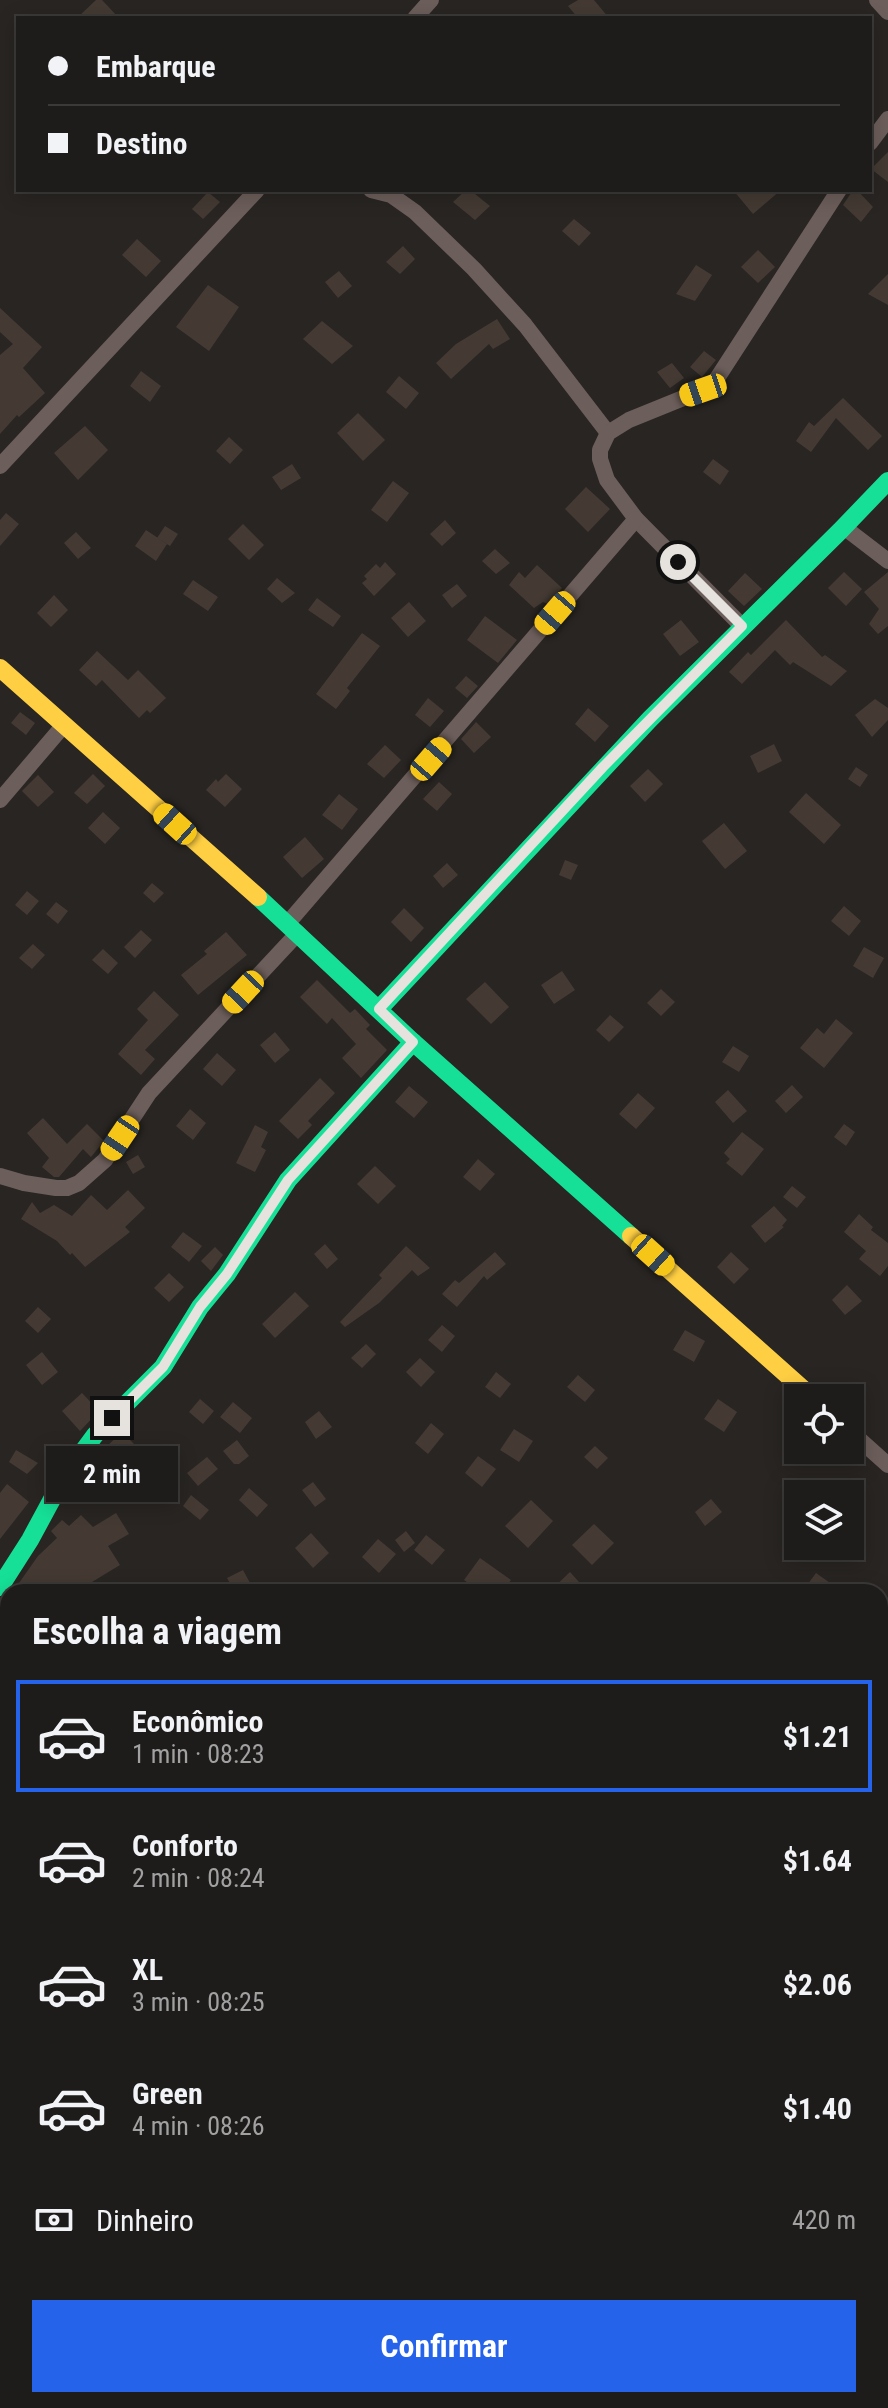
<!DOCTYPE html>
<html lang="pt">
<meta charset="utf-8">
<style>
:root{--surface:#1e1c1a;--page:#262523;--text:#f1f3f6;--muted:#a1a1a2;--line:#3c3a39;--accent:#2563eb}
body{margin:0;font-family:"Roboto Condensed",sans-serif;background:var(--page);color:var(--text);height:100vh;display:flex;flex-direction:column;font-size:30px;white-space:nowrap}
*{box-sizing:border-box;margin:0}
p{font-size:26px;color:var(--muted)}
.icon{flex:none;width:44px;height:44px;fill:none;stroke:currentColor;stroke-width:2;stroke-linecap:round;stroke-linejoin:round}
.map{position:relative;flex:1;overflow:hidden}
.drawer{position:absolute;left:0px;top:1584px;width:888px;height:824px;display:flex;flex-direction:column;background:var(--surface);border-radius:24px 24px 0 0;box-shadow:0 4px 20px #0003,0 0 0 2px var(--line)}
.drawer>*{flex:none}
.hud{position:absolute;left:16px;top:16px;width:856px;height:176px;border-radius:0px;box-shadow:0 4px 20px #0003,0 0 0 2px var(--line);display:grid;align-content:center;height:176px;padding:0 32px;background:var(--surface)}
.tools{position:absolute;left:784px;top:1384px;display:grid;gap:16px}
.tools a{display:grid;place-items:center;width:80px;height:80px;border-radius:0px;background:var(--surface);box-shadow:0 4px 20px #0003,0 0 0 2px var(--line);font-size:40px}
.end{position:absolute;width:36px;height:36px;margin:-18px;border:10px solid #e6e2de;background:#111;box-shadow:0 0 0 4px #111}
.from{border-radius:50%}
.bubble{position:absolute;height:56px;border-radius:0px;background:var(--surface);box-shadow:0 4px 20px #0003,0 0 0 2px var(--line);font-size:26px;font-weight:700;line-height:56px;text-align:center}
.car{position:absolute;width:24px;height:48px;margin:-24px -12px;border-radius:10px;box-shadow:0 0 6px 2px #0007;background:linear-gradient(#f5c518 24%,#345 0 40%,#f5c518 0 76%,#345 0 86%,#f5c518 0)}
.hud b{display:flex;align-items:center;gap:28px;height:76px;font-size:30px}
.hud b+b{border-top:2px solid var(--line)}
.hud i{width:20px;height:20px;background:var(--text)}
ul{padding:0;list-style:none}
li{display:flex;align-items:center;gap:24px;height:112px;margin:0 16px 12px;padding:0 16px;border:4px solid transparent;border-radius:0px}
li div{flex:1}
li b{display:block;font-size:30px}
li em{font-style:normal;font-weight:700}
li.active{border-color:var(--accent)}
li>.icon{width:72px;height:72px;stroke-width:1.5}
h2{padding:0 32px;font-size:36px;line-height:96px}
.pay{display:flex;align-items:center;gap:20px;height:88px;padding:0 32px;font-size:30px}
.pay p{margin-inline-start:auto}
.primary-button{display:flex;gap:16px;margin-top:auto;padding:16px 32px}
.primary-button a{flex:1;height:92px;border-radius:0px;background:var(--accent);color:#fff;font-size:32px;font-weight:700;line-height:92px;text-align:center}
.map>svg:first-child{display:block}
.building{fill:#443a33}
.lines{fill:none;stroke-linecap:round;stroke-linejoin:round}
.street{stroke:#6c5e5a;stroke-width:16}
.fast{stroke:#16e098;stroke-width:18}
.slow{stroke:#ffcf43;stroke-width:18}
.route{stroke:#e6e2de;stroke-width:10}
</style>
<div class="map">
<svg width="888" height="2408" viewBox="0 0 888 2408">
<rect width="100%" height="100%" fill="#282522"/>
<!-- building -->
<g class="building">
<polygon points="96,0 102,0 119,18 77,18"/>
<polygon points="578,0 594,0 609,18 578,18 568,6"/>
<polygon points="888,152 888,182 871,169"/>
<polygon points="466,190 470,190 490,206 475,220 453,202"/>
<polygon points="733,190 781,190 753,214"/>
<polygon points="853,190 857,190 873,207 861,222 843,205"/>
<polygon points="208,192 220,202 203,219 192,209"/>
<polygon points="574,219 591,233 579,246 562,231"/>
<polygon points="137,239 161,261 146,277 122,255"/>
<polygon points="403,246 415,259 400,274 386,262"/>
<polygon points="758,250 775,267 758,283 741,267"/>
<polygon points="696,265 712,275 695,301 676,294"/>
<polygon points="339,271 352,286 338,298 325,282"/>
<polygon points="888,274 888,305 868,294"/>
<polygon points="208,285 239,307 209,351 176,327"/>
<polygon points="0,308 42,347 23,368 45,393 19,417 17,415 0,434 0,355 13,344 0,332"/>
<polygon points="497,319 510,339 493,349 489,344 451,379 436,363 456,344"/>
<polygon points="322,321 353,346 332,364 303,339"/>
<polygon points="704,351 716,360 702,377 690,367"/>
<polygon points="672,363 684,378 670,388 657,372"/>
<polygon points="141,371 161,386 150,402 130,386"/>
<polygon points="399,376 419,393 406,409 386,392"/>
<polygon points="843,398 882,436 868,450 836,418 811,452 796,441 809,422 814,426"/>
<polygon points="358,413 385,440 363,461 337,433"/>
<polygon points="85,426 108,450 78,480 54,453"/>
<polygon points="229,437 243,450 230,464 216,451"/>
<polygon points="713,459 729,471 720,485 703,472"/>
<polygon points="292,464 301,478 281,490 272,477"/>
<polygon points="393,481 409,493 387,522 371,510"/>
<polygon points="586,487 610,509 588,532 565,509"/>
<polygon points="6,513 19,524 0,546 0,520"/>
<polygon points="445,520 456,533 442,546 430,534"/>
<polygon points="243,524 264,545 249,560 228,539"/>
<polygon points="165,526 178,534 170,546 157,538"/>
<polygon points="146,530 167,544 156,561 135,546"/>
<polygon points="76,532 91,548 78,559 64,543"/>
<polygon points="495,549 510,563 496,574 482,561"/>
<polygon points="385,562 396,574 374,596 362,583 367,579 364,576 376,564 380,568"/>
<polygon points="537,565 562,588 548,604 543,602 534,608 509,585 519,572 525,578"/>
<polygon points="844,572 862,589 846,606 828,588"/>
<polygon points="888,572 888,626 878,634 869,624 879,609 864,592"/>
<polygon points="745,573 762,589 744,606 728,591"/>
<polygon points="277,578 295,593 282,603 267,589"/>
<polygon points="193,580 218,597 208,611 183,594"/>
<polygon points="457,584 467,596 452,608 442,595"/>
<polygon points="54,595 68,610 51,627 37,613"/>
<polygon points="317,598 341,616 333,627 308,610"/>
<polygon points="409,602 426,621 408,637 391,618"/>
<polygon points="485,616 517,640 498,663 467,640"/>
<polygon points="681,620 699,642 680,656 663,634"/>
<polygon points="786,620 822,657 825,655 847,671 831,686 793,662 790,665 775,650 742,684 729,672 748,652 751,655"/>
<polygon points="362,633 380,646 347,688 350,691 336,709 316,694"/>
<polygon points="97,651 128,680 138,670 166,698 150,713 147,710 139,718 102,680 96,686 79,670"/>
<polygon points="466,676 478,686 467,698 455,688"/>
<polygon points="428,698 444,711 430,727 415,715"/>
<polygon points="875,699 888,708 888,720 872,737 855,715"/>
<polygon points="588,708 609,726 595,742 575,724"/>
<polygon points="20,712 35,723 26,735 11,723"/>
<polygon points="476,722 491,737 474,753 461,739"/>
<polygon points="774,744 782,761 758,773 750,756"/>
<polygon points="385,745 401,760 384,778 367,764"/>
<polygon points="856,767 868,775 860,787 848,779"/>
<polygon points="648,769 663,784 645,802 630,786"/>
<polygon points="93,774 105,786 87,804 74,793"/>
<polygon points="226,774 242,789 225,807 206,790 216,779 218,782"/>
<polygon points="38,775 54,792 38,807 22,791"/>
<polygon points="439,782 452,794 437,811 423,799"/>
<polygon points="806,793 841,825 824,844 789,812"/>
<polygon points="339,794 358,809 342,830 322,815"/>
<polygon points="103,812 120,828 105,844 88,828"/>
<polygon points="724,823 747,851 725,869 702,841"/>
<polygon points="305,837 324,859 302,878 283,857"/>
<polygon points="565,860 578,865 571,880 559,875"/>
<polygon points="447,863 458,875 443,888 433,876"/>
<polygon points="152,883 164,893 154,903 143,893"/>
<polygon points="27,891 39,901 27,915 15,905"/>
<polygon points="56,902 68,911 58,924 46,914"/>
<polygon points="844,906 861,921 849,936 831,921"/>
<polygon points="404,908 424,928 411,942 391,922"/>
<polygon points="141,930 152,940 135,958 124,947"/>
<polygon points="226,932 247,955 198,995 181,975 207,954 204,951"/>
<polygon points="33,944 45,955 32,969 19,958"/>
<polygon points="864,947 884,958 873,978 853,966"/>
<polygon points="103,949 118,963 108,974 92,960"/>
<polygon points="562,971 575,990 554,1004 541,985"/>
<polygon points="317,980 350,1013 355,1009 370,1025 366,1029 387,1050 361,1078 342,1058 356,1044 332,1018 327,1024 300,997"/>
<polygon points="485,982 509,1007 491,1024 466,999"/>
<polygon points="661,989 675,1002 661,1016 647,1003"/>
<polygon points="154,991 179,1015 145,1050 155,1059 141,1075 118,1054 148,1020 137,1009"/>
<polygon points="610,1015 624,1027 609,1042 596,1030"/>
<polygon points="836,1019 853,1033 824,1068 800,1048 817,1028 824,1034"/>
<polygon points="275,1032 290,1050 275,1063 260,1045"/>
<polygon points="733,1046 749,1056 739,1072 722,1062"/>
<polygon points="217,1053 236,1070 222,1086 203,1069"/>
<polygon points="320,1078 335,1093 308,1121 312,1125 298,1139 279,1121"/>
<polygon points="792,1085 803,1097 786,1113 775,1101"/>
<polygon points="409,1086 428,1102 414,1118 395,1102"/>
<polygon points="728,1090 747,1111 733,1123 715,1102"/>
<polygon points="638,1093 655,1108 636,1129 619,1114"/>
<polygon points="190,1109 206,1123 193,1140 176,1126"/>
<polygon points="43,1118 67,1144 87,1124 104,1141 91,1157 83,1149 59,1177 54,1177 42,1167 49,1158 27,1133"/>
<polygon points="844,1124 855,1132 846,1146 834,1137"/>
<polygon points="255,1125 268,1132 261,1147 266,1150 255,1172 236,1163"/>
<polygon points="742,1132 764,1149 742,1176 726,1163 730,1159 724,1153"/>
<polygon points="138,1155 145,1167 133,1174 126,1162"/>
<polygon points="478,1159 495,1174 480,1191 463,1177"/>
<polygon points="375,1166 396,1186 378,1204 357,1184"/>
<polygon points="792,1186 806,1197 797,1208 783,1197"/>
<polygon points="128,1190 145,1208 125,1227 130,1232 85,1267 72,1253 70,1255 57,1241 21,1219 32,1202 40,1213 54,1205 72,1216 91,1195 107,1210"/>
<polygon points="774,1206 787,1220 782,1226 784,1227 765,1243 751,1226"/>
<polygon points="859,1214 873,1227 871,1230 888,1243 888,1266 880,1276 859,1259 866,1251 844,1232"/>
<polygon points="183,1232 202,1246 189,1262 171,1247"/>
<polygon points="325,1244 338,1259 327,1269 314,1254"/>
<polygon points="406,1246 430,1268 418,1276 412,1270 379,1303 345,1327 340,1322 382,1278 379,1275"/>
<polygon points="215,1247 223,1255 211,1271 201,1261"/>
<polygon points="495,1252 506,1264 487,1280 484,1276 457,1307 442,1294 455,1280 459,1283"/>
<polygon points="731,1252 749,1269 734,1284 717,1267"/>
<polygon points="169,1273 184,1287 169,1302 154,1288"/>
<polygon points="847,1285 862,1301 845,1315 832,1300"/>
<polygon points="295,1292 309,1306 275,1338 262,1324"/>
<polygon points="38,1307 51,1319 38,1333 25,1321"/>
<polygon points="442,1325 455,1336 442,1352 428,1340"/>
<polygon points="685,1330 705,1341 694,1362 673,1350"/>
<polygon points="366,1344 376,1354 362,1368 351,1358"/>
<polygon points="42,1352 58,1372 42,1385 26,1365"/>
<polygon points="420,1358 435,1372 421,1387 406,1372"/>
<polygon points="496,1372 511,1384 500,1398 485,1387"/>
<polygon points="578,1375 595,1390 585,1402 567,1387"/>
<polygon points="82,1393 99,1411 80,1431 62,1411"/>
<polygon points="200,1399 214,1411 203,1424 189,1412"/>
<polygon points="718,1399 737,1412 724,1432 704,1419"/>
<polygon points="233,1402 252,1418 240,1433 220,1417"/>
<polygon points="319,1411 332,1427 316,1439 305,1422"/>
<polygon points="431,1423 444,1434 428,1454 415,1443"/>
<polygon points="514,1429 533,1441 519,1462 500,1450"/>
<polygon points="122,1432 141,1451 123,1468 104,1449"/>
<polygon points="237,1440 249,1456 239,1464 234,1464 223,1451"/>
<polygon points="595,1446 608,1458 597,1469 584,1457"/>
<polygon points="16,1450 38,1463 27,1474 9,1462"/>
<polygon points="478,1456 496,1469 482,1487 465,1473"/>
<polygon points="207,1457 218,1469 198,1486 187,1473"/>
<polygon points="313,1482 326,1499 315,1507 302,1490"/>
<polygon points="7,1484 29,1502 0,1539 0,1493"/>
<polygon points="249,1488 268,1505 257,1517 239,1500"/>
<polygon points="191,1495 209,1510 200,1520 183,1506"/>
<polygon points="711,1499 722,1512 705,1526 695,1512"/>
<polygon points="531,1500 553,1521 528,1548 505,1526"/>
<polygon points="116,1513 129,1534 108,1546 120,1565 92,1582 103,1592 33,1592 19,1583 38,1556 57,1538 51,1531 62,1520 69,1526 81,1515 93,1527"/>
<polygon points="594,1524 614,1543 592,1565 572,1545"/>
<polygon points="406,1531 415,1543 404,1552 395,1540"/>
<polygon points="311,1533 329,1553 313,1568 295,1548"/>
<polygon points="426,1535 445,1550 432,1565 414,1550"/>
<polygon points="378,1539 396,1554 379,1573 362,1557"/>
<polygon points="480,1558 511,1580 502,1592 481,1592 464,1580"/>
<polygon points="243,1570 255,1592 235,1592 227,1578"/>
<polygon points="570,1572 588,1592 549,1592"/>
<polygon points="816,1573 843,1592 802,1592"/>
</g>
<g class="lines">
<!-- street -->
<g class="street">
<polyline points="877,0 888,12"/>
<polyline points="415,18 431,0"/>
<polyline points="870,143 888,119"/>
<polyline points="371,190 391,195 415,212 474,269 525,325 608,433"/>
<polyline points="0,466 257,190"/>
<polyline points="845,528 888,561"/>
<polyline points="742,626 636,519 607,480 600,459 600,450 608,433 629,420 703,390 716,380 839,190"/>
<polyline points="0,800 64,725"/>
<polyline points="287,924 636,519"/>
<polyline points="0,1176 24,1183 56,1188 67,1188 79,1183 105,1160 149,1093 298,933"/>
<polyline points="850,1431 888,1465"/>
<polyline points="880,1623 888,1613"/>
<polyline points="0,2179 8,2186"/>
<polyline points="260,2408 266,2400"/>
</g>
<!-- fast -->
<g class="fast">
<polyline points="258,897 413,1042 631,1236"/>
<polyline points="379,1009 650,719 840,531 888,481"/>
<polyline points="0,1587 30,1540 64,1477 95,1435 163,1367 200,1307 227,1274 288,1180 413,1042"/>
</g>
<!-- slow -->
<g class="slow">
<polyline points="0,668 258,897"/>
<polyline points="631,1236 813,1398"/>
</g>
</g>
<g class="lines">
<!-- route -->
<polyline class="route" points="112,1418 163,1367 200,1307 227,1274 288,1180 413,1042 379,1009 603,767 742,626 678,562"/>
</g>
</svg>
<div class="tools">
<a><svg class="icon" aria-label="locate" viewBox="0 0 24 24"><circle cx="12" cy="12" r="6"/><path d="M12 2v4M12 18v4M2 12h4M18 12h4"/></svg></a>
<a><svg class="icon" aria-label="layers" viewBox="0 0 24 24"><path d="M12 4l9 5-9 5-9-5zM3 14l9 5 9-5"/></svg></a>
</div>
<i class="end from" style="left:678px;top:562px"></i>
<i class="end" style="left:112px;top:1418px"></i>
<div class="bubble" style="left:46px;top:1446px;width:132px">2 min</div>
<i class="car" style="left:703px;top:390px;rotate:251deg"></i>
<i class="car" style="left:555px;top:613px;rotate:221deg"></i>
<i class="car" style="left:431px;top:759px;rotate:41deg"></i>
<i class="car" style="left:175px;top:824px;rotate:312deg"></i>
<i class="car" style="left:243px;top:992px;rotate:223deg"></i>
<i class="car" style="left:120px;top:1138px;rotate:214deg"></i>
<i class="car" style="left:653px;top:1255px;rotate:132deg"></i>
<div class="hud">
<b><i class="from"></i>Embarque</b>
<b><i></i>Destino</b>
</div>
<section class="drawer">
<h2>Escolha a viagem</h2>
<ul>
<li class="active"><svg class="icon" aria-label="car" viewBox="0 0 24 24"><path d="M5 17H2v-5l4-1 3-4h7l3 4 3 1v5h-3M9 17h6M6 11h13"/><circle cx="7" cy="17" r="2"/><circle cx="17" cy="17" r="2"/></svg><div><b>Econômico</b><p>1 min · 08:23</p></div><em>$1.21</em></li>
<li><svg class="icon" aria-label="car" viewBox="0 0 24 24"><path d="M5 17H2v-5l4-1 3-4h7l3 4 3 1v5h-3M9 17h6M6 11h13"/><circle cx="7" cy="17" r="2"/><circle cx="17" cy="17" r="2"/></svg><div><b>Conforto</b><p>2 min · 08:24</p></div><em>$1.64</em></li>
<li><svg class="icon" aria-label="car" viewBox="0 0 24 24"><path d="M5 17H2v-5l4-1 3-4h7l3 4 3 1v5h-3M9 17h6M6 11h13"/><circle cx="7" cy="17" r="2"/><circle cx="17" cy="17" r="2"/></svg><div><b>XL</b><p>3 min · 08:25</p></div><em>$2.06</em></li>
<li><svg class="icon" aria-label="car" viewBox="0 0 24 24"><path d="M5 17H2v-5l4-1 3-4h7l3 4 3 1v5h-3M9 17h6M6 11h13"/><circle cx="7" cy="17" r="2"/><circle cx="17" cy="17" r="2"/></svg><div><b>Green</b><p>4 min · 08:26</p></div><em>$1.40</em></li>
</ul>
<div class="pay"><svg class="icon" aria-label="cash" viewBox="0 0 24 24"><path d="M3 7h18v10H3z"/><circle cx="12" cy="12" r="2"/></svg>Dinheiro<p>420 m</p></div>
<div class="primary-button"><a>Confirmar</a></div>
</section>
</div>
